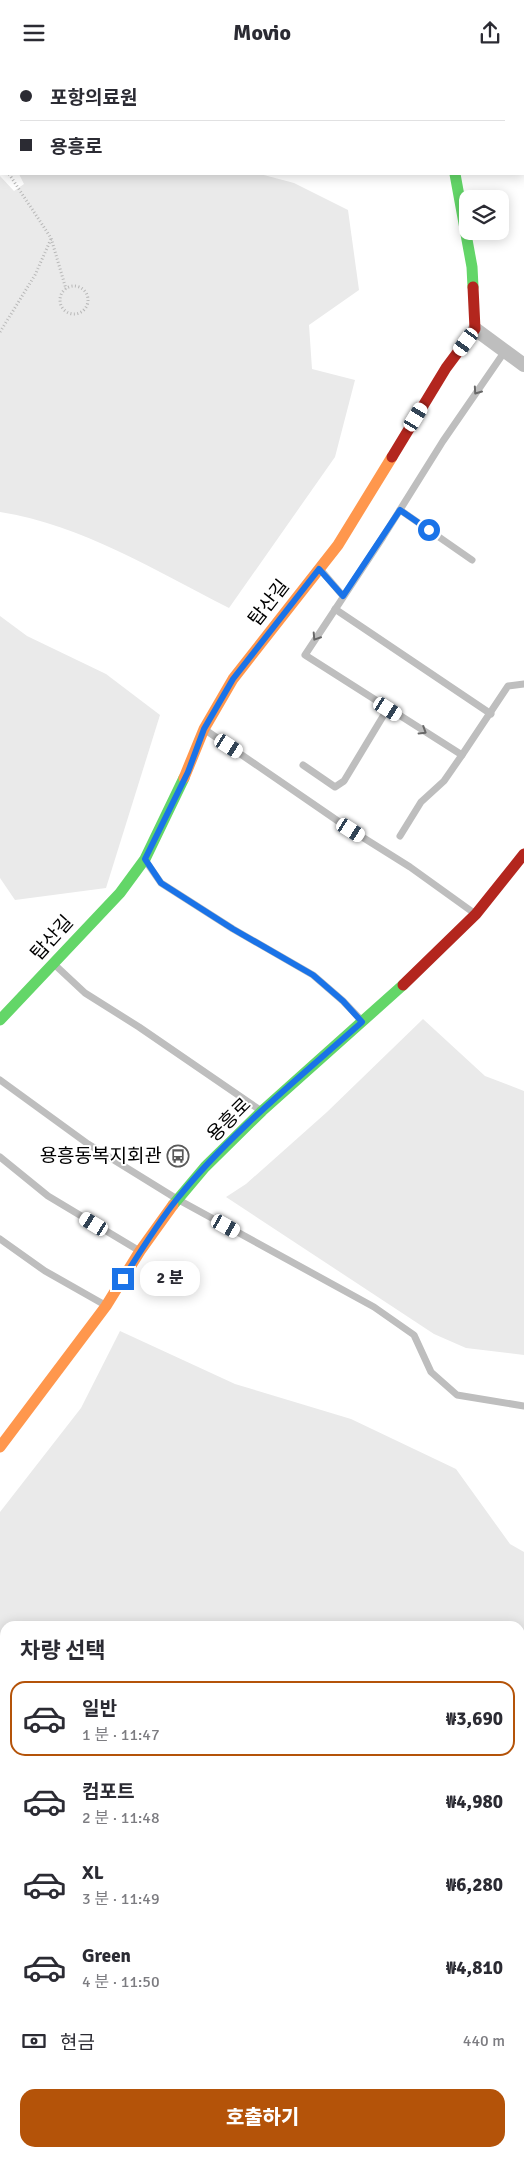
<!DOCTYPE html>
<html lang="ko">
<meta charset="utf-8">
<style>
:root{--surface:#fff;--page:#f7f7f7;--text:#2b2b33;--muted:#7c7c81;--line:#e1e1e2;--accent:#b45309}
body{margin:0;font-family:Signika,"Noto Sans KR",sans-serif;background:var(--page);color:var(--text);height:100vh;display:flex;flex-direction:column;font-size:19px;white-space:nowrap}
*{box-sizing:border-box;margin:0}
p{font-size:16px;color:var(--muted)}
.icon{flex:none;width:28px;height:28px;fill:none;stroke:currentColor;stroke-width:2;stroke-linecap:round;stroke-linejoin:round}
.map{position:relative;flex:1;overflow:hidden}
.side{position:absolute;left:0px;top:1556px;width:525px;height:536px;display:flex;flex-direction:column;background:var(--surface);border-radius:15px 15px 0 0;box-shadow:0 2px 12px #0003}
.side>*{flex:none}
.top-card{position:absolute;left:0px;top:0px;width:525px;height:110px;box-shadow:0 2px 12px #0003;display:grid;align-content:center;height:110px;padding:0 20px;background:var(--surface)}
.tools{position:absolute;left:459px;top:125px;display:grid;gap:10px}
.tools a{display:grid;place-items:center;width:50px;height:50px;border-radius:10px;background:var(--surface);box-shadow:0 2px 12px #0003;font-size:25px}
.end{position:absolute;width:22px;height:22px;margin:-11px;border:6px solid #1a73e8;background:#fff;box-shadow:0 0 0 2px #fff}
.from{border-radius:50%}
.bubble{position:absolute;height:35px;border-radius:15px;background:var(--surface);box-shadow:0 2px 12px #0003;font-size:16px;font-weight:800;line-height:35px;text-align:center}
.car{position:absolute;width:15px;height:30px;margin:-15px -8px;border-radius:6px;box-shadow:0 0 4px 1px #0007;background:linear-gradient(#fff 24%,#345 0 40%,#fff 0 76%,#345 0 86%,#fff 0)}
.top-card b{display:flex;align-items:center;gap:18px;height:48px;font-size:19px}
.top-card b+b{border-top:1px solid var(--line)}
.top-card i{width:12px;height:12px;background:var(--text)}
ul{padding:0;list-style:none}
li{display:flex;align-items:center;gap:15px;height:75px;margin:0 10px 8px;padding:0 10px;border:2px solid transparent;border-radius:15px}
li div{flex:1}
li b{display:block;font-size:19px}
li em{font-style:normal;font-weight:800}
li.on{border-color:var(--accent)}
li>.icon{width:45px;height:45px;stroke-width:1.5}
h2{padding:0 20px;font-size:22px;line-height:60px}
.pay{display:flex;align-items:center;gap:12px;height:55px;padding:0 20px;font-size:19px}
.pay p{margin-inline-start:auto}
.cta{display:flex;gap:10px;margin-top:auto;padding:10px 20px}
.cta a{flex:1;height:58px;border-radius:15px;background:var(--accent);color:#fff;font-size:20px;font-weight:800;line-height:58px;text-align:center}
header{display:flex;justify-content:space-between;align-items:center;height:65px;padding:0 20px;background:var(--surface);font-size:22px;font-weight:800}
.map>svg:first-child{display:block}
.green{fill:#eaeaea}
.lines{fill:none;stroke-linecap:round;stroke-linejoin:round}
.path{stroke:#b8b8b8;stroke-width:3;stroke-dasharray:1 2.5;stroke-linecap:butt}
.lane{stroke:#bebebe;stroke-width:7}
.street{stroke:#bebebe;stroke-width:14}
.fast{stroke:#63d668;stroke-width:11}
.slow{stroke:#ff974d;stroke-width:11}
.jam{stroke:#b3261e;stroke-width:11}
.oneway{stroke:#686868}
.route{stroke:#1a73e8;stroke-width:6}
.labels{text-anchor:middle;dominant-baseline:central;stroke-width:4;stroke-linejoin:round;paint-order:stroke}
.street-label{font-size:19px;fill:#000;stroke:#fff}
.poi-label{font-size:19px;fill:#000;stroke:#fff;text-anchor:end}
</style>
<header><svg class="icon" aria-label="menu" viewBox="0 0 24 24"><path d="M4 6h16M4 12h16M4 18h16"/></svg>Movio<svg class="icon" aria-label="share" viewBox="0 0 24 24"><path d="M12 15V3M7 8l5-5 5 5M5 13v7h14v-7"/></svg></header>
<div class="map">
<svg width="524" height="2092" viewBox="0 0 524 2092">
<rect width="100%" height="100%" fill="#fff"/>
<!-- green -->
<g class="green">
<polygon points="0,0 186,0 1,1 1,75"/>
<path d="M19 109H260L294 118 348 145 359 225 309 260 312 304 355 315 335 392 229 543C156 506 82 460 0 447V111L14 126 24 119Z"/>
<polygon points="0,551 27,571 106,609 160,650 106,823 15,835 0,813"/>
<polygon points="423,954 485,1011 524,1026 524,1290 466,1283 434,1269 226,1132 246,1119 327,1047"/>
<polygon points="120,1266 235,1319 351,1354 456,1404 510,1479 524,1487 524,2092 24,2092 25,2088 520,2088 520,1561 5,1561 5,1584 0,1581 0,1447 81,1343"/>
</g>
<g class="lines">
<!-- path -->
<g class="path">
<polyline points="35,1 37,0"/>
<polyline points="301,1 301,0"/>
<polyline points="0,20 1,19"/>
<polyline points="0,95 1,97"/>
<polyline points="9,109 51,173 66,224"/>
<circle cx="74" cy="235" r="14"/>
<polyline points="0,267 35,210 51,174"/>
<polyline points="520,1874 524,1871"/>
<polyline points="342,2092 348,2088"/>
</g>
<!-- lane -->
<g class="lane">
<polyline points="505,286 443,376 383,472 305,590 462,690 508,621 524,619"/>
<polyline points="400,445 472,495"/>
<polyline points="320,504 343,531"/>
<polyline points="335,544 491,649"/>
<polyline points="204,664 351,765 410,802 474,848"/>
<polyline points="303,700 335,722 344,716 388,643"/>
<polyline points="400,771 421,737 444,716 462,690"/>
<polyline points="145,795 161,818 233,864 313,910 343,936 361,955"/>
<polyline points="55,900 85,928 139,962 260,1045"/>
<polyline points="0,1015 88,1079 177,1134 374,1242 414,1270 431,1307 457,1330 524,1341"/>
<polyline points="0,1092 48,1131 138,1185"/>
<polyline points="0,1174 45,1206 105,1240"/>
<polyline points="0,1613 5,1614"/>
<polyline points="0,1685 5,1677"/>
</g>
<!-- street -->
<g class="street">
<polyline points="435,0 435,1"/>
<polyline points="475,264 524,300"/>
</g>
<!-- fast -->
<g class="fast">
<polyline points="455,109 472,202 473,222"/>
<polyline points="0,955 120,828 145,794 184,713"/>
<polyline points="173,1140 205,1102 262,1046 403,920"/>
</g>
<!-- slow -->
<g class="slow">
<polyline points="184,713 204,664 233,614 338,480 392,392"/>
<polyline points="0,1382 106,1241 140,1186 173,1140"/>
</g>
<!-- jam -->
<g class="jam">
<polyline points="392,392 446,303 475,264 473,222"/>
<polyline points="403,920 476,849 524,789"/>
</g>
</g>
<!-- one-way arrows -->
<defs><path id="oneway-chevron" d="M-2-3.5L2.5 0L-2 3.5" fill="none" stroke-width="1.6" stroke-linecap="round" stroke-linejoin="round" transform="scale(1.25)"/></defs>
<g class="oneway">
<use href="#oneway-chevron" transform="translate(477 326) rotate(125)"/>
<use href="#oneway-chevron" transform="translate(316 572) rotate(123)"/>
<use href="#oneway-chevron" transform="translate(423 666) rotate(32)"/>
</g>
<g class="lines">
<!-- route -->
<path class="route" d="M123 1214C140 1187 157 1159 177 1134 229 1069 300 1012 362 957L343 936 313 910 233 864 161 818 145 794 188 707 204 664 233 614 319 504 343 531 400 445 429 465"/>
</g>
<!-- icons -->
<defs>
<g id="bus-ring" transform="scale(1.125)"><circle r="9.5" fill="#fff" stroke="#595959" stroke-width="1.5"/><path d="M-5-6H5V4H4V6H2V4H-2V6H-4V4H-5ZM-3.5-4V0h7V-4ZM-3.5 1.2v1.5H-2V1.2ZM2 1.2v1.5H3.5V1.2Z" fill="#595959"/></g>
</defs>
<g fill-rule="evenodd">
<use href="#bus-ring" x="178" y="1091"/>
</g>
<g class="labels">
<!-- street labels -->
<g class="street-label">
<text transform="translate(269 538) rotate(-52)">탑산길</text>
<text transform="translate(52 873) rotate(-48)">탑산길</text>
<text transform="translate(229 1055) rotate(-45)">용흥로</text>
</g>
<!-- poi labels -->
<g class="poi-label">
<text x="162" y="1091">용흥동복지회관</text>
</g>
</g>
</svg>
<div class="tools">
<a><svg class="icon" aria-label="layers" viewBox="0 0 24 24"><path d="M12 4l9 5-9 5-9-5zM3 14l9 5 9-5"/></svg></a>
</div>
<i class="end from" style="left:429px;top:465px"></i>
<i class="end" style="left:123px;top:1214px"></i>
<div class="bubble" style="left:140px;top:1196px;width:60px">2 분</div>
<i class="car" style="left:466px;top:277px;rotate:216deg"></i>
<i class="car" style="left:416px;top:352px;rotate:31deg"></i>
<i class="car" style="left:388px;top:644px;rotate:122deg"></i>
<i class="car" style="left:229px;top:681px;rotate:123deg"></i>
<i class="car" style="left:351px;top:765px;rotate:122deg"></i>
<i class="car" style="left:94px;top:1159px;rotate:301deg"></i>
<i class="car" style="left:226px;top:1161px;rotate:119deg"></i>
<div class="top-card">
<b><i class="from"></i>포항의료원</b>
<b><i></i>용흥로</b>
</div>
<section class="side">
<h2>차량 선택</h2>
<ul>
<li class="on"><svg class="icon" aria-label="car" viewBox="0 0 24 24"><path d="M5 17H2v-5l4-1 3-4h7l3 4 3 1v5h-3M9 17h6M6 11h13"/><circle cx="7" cy="17" r="2"/><circle cx="17" cy="17" r="2"/></svg><div><b>일반</b><p>1 분 · 11:47</p></div><em>₩3,690</em></li>
<li><svg class="icon" aria-label="car" viewBox="0 0 24 24"><path d="M5 17H2v-5l4-1 3-4h7l3 4 3 1v5h-3M9 17h6M6 11h13"/><circle cx="7" cy="17" r="2"/><circle cx="17" cy="17" r="2"/></svg><div><b>컴포트</b><p>2 분 · 11:48</p></div><em>₩4,980</em></li>
<li><svg class="icon" aria-label="car" viewBox="0 0 24 24"><path d="M5 17H2v-5l4-1 3-4h7l3 4 3 1v5h-3M9 17h6M6 11h13"/><circle cx="7" cy="17" r="2"/><circle cx="17" cy="17" r="2"/></svg><div><b>XL</b><p>3 분 · 11:49</p></div><em>₩6,280</em></li>
<li><svg class="icon" aria-label="car" viewBox="0 0 24 24"><path d="M5 17H2v-5l4-1 3-4h7l3 4 3 1v5h-3M9 17h6M6 11h13"/><circle cx="7" cy="17" r="2"/><circle cx="17" cy="17" r="2"/></svg><div><b>Green</b><p>4 분 · 11:50</p></div><em>₩4,810</em></li>
</ul>
<div class="pay"><svg class="icon" aria-label="cash" viewBox="0 0 24 24"><path d="M3 7h18v10H3z"/><circle cx="12" cy="12" r="2"/></svg>현금<p>440 m</p></div>
<div class="cta"><a>호출하기</a></div>
</section>
</div>
